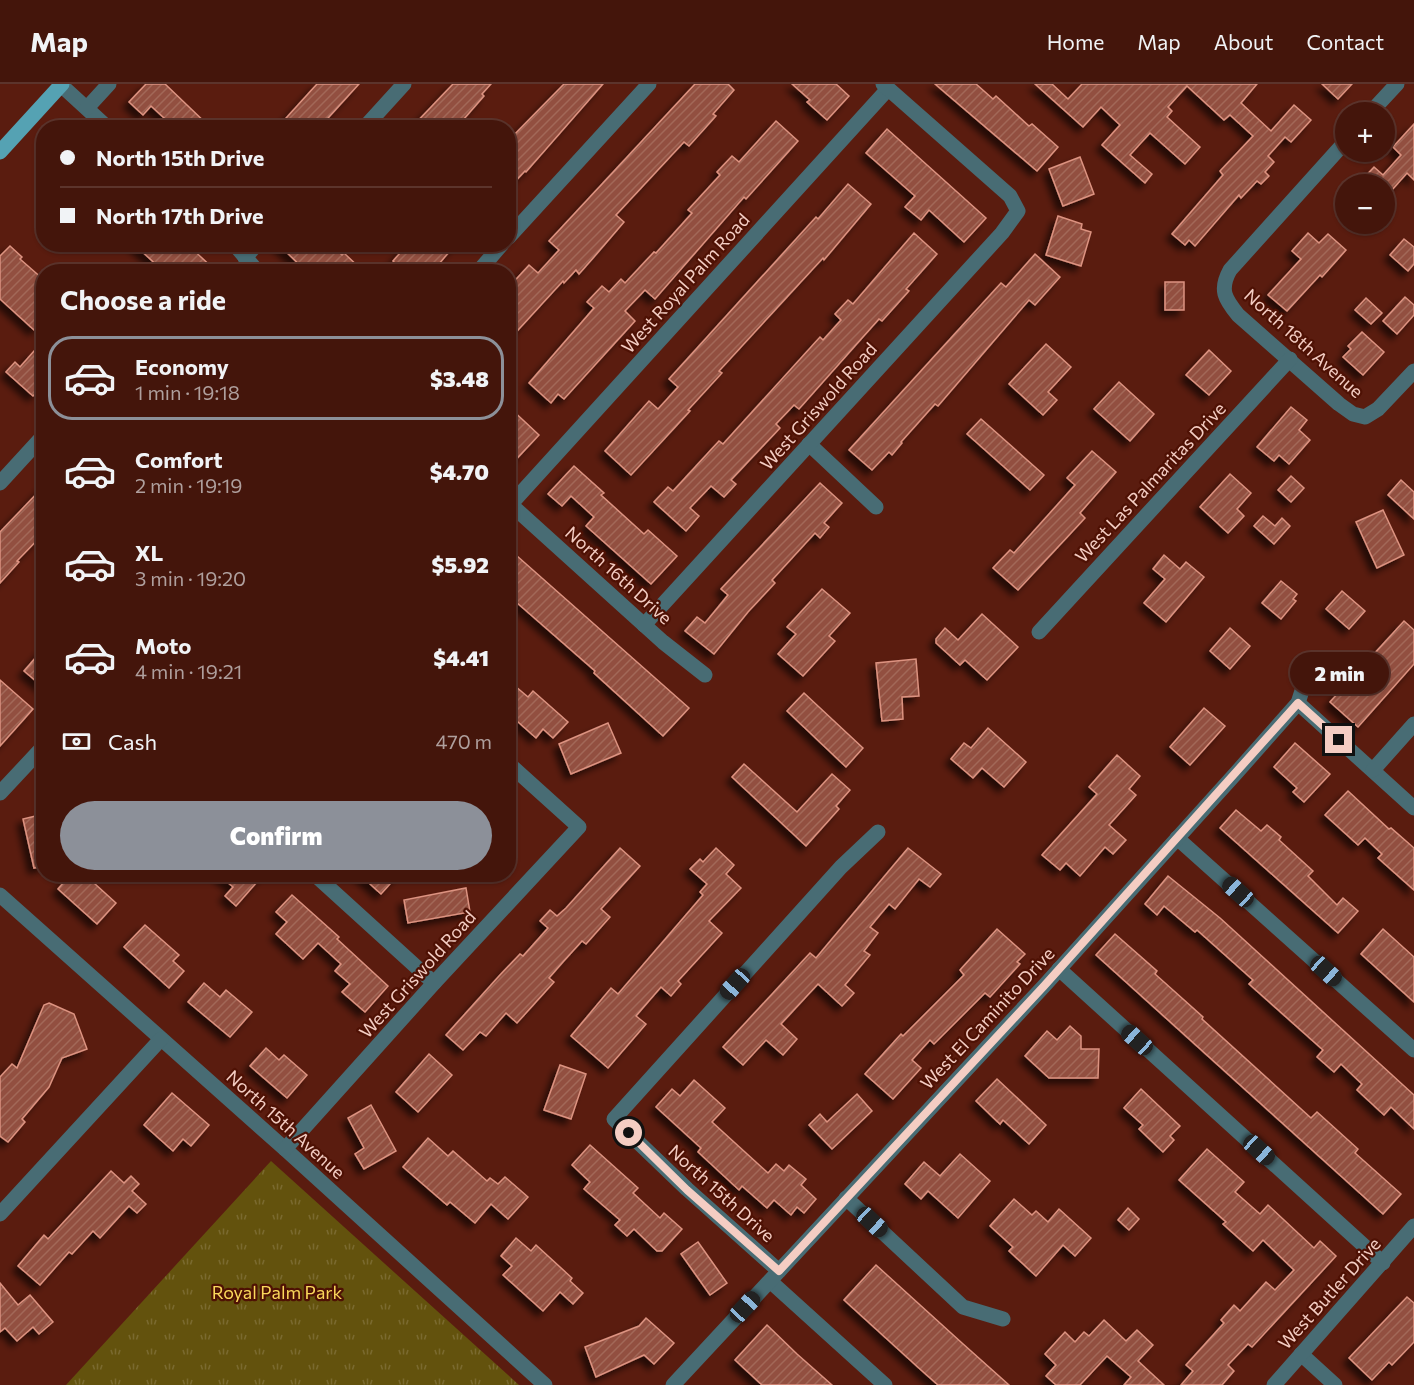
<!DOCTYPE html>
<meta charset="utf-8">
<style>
:root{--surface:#44150b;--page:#4e2219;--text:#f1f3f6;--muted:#af9f9d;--line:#5c342c;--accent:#8c9099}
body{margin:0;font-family:Commissioner,sans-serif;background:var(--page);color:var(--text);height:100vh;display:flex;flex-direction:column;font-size:22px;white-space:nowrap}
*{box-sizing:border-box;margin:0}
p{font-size:20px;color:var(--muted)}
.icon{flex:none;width:33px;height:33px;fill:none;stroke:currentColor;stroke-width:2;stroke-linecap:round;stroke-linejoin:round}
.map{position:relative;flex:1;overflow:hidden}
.drawer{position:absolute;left:36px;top:180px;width:480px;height:618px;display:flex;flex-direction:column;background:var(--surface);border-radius:24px;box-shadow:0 2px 4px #0004,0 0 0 2px var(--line)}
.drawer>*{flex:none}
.top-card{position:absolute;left:36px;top:36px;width:480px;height:132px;border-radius:24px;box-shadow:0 2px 4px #0004,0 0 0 2px var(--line);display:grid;align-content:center;height:132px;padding:0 24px;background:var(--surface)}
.fabs{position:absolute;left:1335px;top:18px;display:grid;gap:12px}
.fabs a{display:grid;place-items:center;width:60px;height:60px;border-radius:50%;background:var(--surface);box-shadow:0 2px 4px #0004,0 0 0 2px var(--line);font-size:30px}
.end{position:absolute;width:27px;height:27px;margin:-14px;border:8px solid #f4cdc3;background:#111;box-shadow:0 0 0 3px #111}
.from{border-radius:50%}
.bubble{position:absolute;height:42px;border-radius:21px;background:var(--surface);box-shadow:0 2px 4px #0004,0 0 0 2px var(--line);font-size:20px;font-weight:800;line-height:42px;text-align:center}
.car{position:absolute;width:18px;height:36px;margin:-18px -9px;border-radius:8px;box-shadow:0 0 4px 2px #0007;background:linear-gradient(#222 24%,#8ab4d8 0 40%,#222 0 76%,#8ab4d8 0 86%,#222 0)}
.top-card b{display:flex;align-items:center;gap:21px;height:57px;font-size:22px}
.top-card b+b{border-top:2px solid var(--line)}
.top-card i{width:15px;height:15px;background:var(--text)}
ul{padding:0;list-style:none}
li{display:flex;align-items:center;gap:18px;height:84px;margin:0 12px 9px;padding:0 12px;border:3px solid transparent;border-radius:24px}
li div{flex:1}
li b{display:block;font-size:22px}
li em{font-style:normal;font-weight:800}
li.current{border-color:var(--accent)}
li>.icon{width:54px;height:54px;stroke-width:1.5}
h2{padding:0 24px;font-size:27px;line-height:72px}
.pay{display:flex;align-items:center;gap:15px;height:66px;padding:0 24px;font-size:22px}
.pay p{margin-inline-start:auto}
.primary-button{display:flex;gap:12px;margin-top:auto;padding:12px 24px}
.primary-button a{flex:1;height:69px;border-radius:36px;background:var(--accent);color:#fff;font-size:24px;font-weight:800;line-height:69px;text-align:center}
header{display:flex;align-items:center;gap:36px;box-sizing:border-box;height:84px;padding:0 30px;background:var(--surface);border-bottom:2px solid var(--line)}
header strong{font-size:28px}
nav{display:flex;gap:33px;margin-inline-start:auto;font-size:21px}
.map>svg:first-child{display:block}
.grass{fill:url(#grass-tufts)}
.building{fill:url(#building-hatch);stroke:#dd9381;stroke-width:1.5;filter:url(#shadow)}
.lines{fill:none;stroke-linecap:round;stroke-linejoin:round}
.minor{stroke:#486c74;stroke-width:15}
.major{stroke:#55a2b3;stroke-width:15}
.route{stroke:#f4cdc3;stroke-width:8}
.labels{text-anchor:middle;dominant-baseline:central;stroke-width:4.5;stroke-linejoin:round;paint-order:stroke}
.street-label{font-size:18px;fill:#f4cdc3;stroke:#4e1104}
.park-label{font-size:18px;fill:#fad85b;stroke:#4e1104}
</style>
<header>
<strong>Map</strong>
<nav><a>Home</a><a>Map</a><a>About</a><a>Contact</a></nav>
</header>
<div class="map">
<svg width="1414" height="1301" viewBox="0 0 1414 1301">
<defs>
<pattern id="grass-tufts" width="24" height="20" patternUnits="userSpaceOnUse" patternTransform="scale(1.5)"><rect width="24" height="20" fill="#63520d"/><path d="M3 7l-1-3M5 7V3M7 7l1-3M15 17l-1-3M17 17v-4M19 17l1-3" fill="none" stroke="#7a6a2f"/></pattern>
<pattern id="building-hatch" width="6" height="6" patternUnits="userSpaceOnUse" patternTransform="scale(1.5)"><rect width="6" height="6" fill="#924f3f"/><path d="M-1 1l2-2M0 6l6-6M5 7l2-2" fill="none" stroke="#a26759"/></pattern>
<filter id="shadow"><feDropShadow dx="-5.5" dy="5.5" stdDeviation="3" flood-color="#0009"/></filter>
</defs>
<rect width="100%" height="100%" fill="#5a1c0f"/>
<!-- grass -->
<polygon class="grass" points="271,1077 519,1301 66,1301"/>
<!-- building -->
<g class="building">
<polygon points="146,0 165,0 211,44 175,44 151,22 143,31 129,18"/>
<polygon points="317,0 359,0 319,44 277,44"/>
<polygon points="453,0 491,0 482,10 484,12 456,44 411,44"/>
<polygon points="564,0 603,0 526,88 525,87 508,105 508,57"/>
<polygon points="695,0 728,0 734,6 713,30 716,32 689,62 684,58 616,131 624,138 594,173 579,190 576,186 564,199 563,197 508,257 508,204 529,181 538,189 559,166 549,157"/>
<polygon points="792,0 836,0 849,12 827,36 807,18 810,16"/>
<polygon points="935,0 976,0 993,15 996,12 1029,42 1032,40 1058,63 1037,87"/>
<polygon points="1035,0 1052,0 1068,15 1082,0 1257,0 1241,19 1271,47 1294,21 1311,36 1291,58 1285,53 1268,72 1274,78 1265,88 1269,92 1261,100 1257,97 1241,114 1239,111 1195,162 1189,156 1185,161 1172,150 1223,91 1220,87 1253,52 1230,31 1224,36 1187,2 1168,23 1172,27 1167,33 1200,63 1185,80 1150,49 1130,71 1152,90 1145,99 1102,61 1120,41 1101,23 1083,43"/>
<polygon points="1322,0 1352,0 1338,15"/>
<polygon points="776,37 798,57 746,115 744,113 655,215 645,206 625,227 635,237 564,315 558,310 551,319 529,299 594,224 587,218 602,202 609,208 621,195 625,199 654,168 656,169 692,129 688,126 720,91 717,88 732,72 739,78"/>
<polygon points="1414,40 1414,96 1407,89 1384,115 1384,100 1358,100 1374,83 1383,91 1401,71 1393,63"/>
<polygon points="887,45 986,134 964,158 929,126 921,136 905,123 915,112 866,69"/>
<polygon points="1080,73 1094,110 1063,122 1049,85"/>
<polygon points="848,100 871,120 824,176 823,174 719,287 722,289 688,326 690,327 631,391 605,367 649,317 658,325 678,303 669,295 816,133 818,135"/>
<polygon points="1058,132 1082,140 1081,145 1091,148 1081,182 1046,171"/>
<polygon points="914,149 937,170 906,205 909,207 882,237 879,235 799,325 794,321 776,340 780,344 731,396 736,400 724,413 711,402 690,424 699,432 686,447 654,418 668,403 673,407 719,357 723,360 820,253 823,256 841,236 835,230 848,216 853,220"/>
<polygon points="1308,149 1319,159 1328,150 1346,166 1322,193 1320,191 1287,227 1268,211 1301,175 1292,167"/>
<polygon points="1404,155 1414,163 1414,180 1408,187 1390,171"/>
<polygon points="134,160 187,160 217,188 164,188"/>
<polygon points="278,160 330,160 342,171 344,169 364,188 307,188"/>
<polygon points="408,160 456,160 432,188 404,188 393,177"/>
<polygon points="10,162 22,173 20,175 44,196 44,236 34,246 0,215 0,172"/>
<polygon points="1035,170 1060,193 1035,221 1029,216 938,322 935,320 901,358 902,359 892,371 889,368 872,386 849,366 1001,199 1006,203"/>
<rect x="1165" y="198" width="19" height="28"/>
<polygon points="1405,213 1414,221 1414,231 1397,250 1383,237"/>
<polygon points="1366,214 1382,229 1371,240 1355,226"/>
<polygon points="1362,248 1384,268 1363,291 1343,273 1351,265 1348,262"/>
<polygon points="1046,260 1071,283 1048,308 1057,316 1043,331 1009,300"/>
<polygon points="1209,266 1231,287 1209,311 1186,291"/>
<polygon points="34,267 44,275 44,300 33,312 6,288 15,278 20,283"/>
<polygon points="1119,298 1154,330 1130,357 1094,325"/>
<polygon points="508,322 539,351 508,384"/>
<polygon points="1291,323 1307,336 1299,346 1310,356 1289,380 1279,371 1274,377 1257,363"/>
<polygon points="981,335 1044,391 1030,406 967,350"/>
<polygon points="1092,367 1116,388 1080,429 1085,434 1018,506 993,484 1010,466 1014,469 1075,401 1067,394"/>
<polygon points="574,382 604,409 601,411 644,450 648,446 677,472 651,500 586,442 594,433 571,412 562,422 548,410"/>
<polygon points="1230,390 1251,409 1237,425 1244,432 1228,449 1200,423"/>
<polygon points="1291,392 1304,404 1291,418 1278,406"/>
<polygon points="1401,396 1414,408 1414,435 1388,411"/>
<polygon points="820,399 842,419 824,439 829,443 820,454 815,449 772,496 775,499 748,528 714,570 685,547 697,533 705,539 728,511 721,505"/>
<polygon points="44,402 44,449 17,477 19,478 0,499 0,448"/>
<polygon points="1383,426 1404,471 1377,484 1356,438"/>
<polygon points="1263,432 1275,442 1282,434 1290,442 1274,460 1254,442"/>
<polygon points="508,464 689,624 663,652 594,589 595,587 508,511"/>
<polygon points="1164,471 1180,485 1186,478 1204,493 1166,538 1144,519 1165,495 1153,485"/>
<polygon points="1281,497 1297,510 1293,515 1296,517 1281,535 1262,519"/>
<polygon points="822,505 850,529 829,552 835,557 803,592 778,570 796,550 787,543"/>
<polygon points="1342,507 1365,527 1349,545 1326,525"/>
<polygon points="982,530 1018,563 987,596 965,576 960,581 936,559 936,555 945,544 958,556"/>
<polygon points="1404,537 1414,546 1414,580 1358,643 1330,618"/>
<polygon points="1230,544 1250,562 1230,585 1210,567"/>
<polygon points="44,564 44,604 24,587"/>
<polygon points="916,575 919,612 902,613 903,635 882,637 876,579"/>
<polygon points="0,596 33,625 0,662"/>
<polygon points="508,596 528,613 533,607 568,638 553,654 543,645 536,654 508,629"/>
<polygon points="804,609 863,664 846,683 787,627"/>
<polygon points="1204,624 1225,642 1190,681 1170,663"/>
<polygon points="608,639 621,669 571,690 559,660"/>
<polygon points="988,644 1026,678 1004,703 982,684 973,694 951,675 964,659 971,664"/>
<polygon points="1295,659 1330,690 1304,718 1293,708 1297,704 1274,683"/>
<polygon points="1117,671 1140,692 1129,705 1136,711 1109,741 1126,756 1113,770 1105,763 1080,792 1066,779 1060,786 1042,771 1097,710 1089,703"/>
<polygon points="744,680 797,728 832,690 850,706 836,722 839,725 806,762 732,693"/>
<polygon points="1348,707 1389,745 1391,744 1414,764 1414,806 1378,774 1382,770 1365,754 1358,761 1325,731"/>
<polygon points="1236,726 1261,747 1267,741 1281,753 1279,756 1313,787 1308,792 1337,821 1343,814 1358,827 1338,849 1220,744"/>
<polygon points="44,730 44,782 34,784 23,735"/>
<polygon points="620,764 640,782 601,825 610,833 586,860 582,857 563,878 549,894 554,898 517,939 506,929 486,952 480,948 463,966 446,951 499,892 520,870 523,872 548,844 540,837 550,826 557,832 566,824"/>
<polygon points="716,764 734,781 726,790 741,804 709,837 722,849 678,897 681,900 671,912 661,903 636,932 646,940 608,984 571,952 611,904 618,910 703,811 700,808 707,800 690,785 700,775 703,778"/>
<polygon points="908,764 941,790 930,803 919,795 895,825 889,820 870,843 878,849 864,867 870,871 845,901 854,909 842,922 818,900 781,940 797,955 783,971 766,956 743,981 723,963 810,869 816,874"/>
<polygon points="71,790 84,790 116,819 97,840 58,805"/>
<polygon points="218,790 264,790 236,822 225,812 233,803"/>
<polygon points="359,790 399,790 381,810"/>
<polygon points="1168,792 1220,834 1414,1011 1414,1045 1391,1023 1384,1031 1357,1006 1362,1000 1341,980 1334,988 1317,973 1323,966 1249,900 1253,896 1197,846 1195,848 1164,822 1157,831 1145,820"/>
<polygon points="466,804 470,828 408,839 404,816"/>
<polygon points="292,811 339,853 337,855 388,902 365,928 342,908 350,900 335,887 341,880 318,859 303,875 276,850 287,838 276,828"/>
<polygon points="145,841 179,871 173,877 184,887 169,904 124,863"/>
<polygon points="997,845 1025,870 1017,878 1020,880 990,913 985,909 934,960 930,956 912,976 921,984 893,1015 865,990 901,950 903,952 964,891 960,886"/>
<polygon points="1383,845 1414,873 1414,918 1361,870"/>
<polygon points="1115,850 1157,887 1155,890 1203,933 1202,935 1311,1034 1317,1028 1358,1065 1355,1069 1401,1110 1383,1130 1096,871"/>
<polygon points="204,899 220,913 226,906 252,928 230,953 188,918"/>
<polygon points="49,919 74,930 87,965 62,974 49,1003 22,1035 25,1038 8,1058 0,1052 0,993 12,980 17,984 44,921"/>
<polygon points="1070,942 1081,952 1081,965 1099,965 1098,994 1049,994 1025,972 1047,947 1057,956"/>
<polygon points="266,964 279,976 284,971 307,991 287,1014 250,982"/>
<polygon points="429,970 452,991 418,1028 396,1008"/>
<polygon points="560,981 586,990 571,1035 544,1026"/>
<polygon points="997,995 1046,1041 1029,1060 1003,1036 1000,1040 976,1017"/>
<polygon points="694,996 725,1024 712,1038 768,1089 776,1080 784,1087 789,1081 806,1095 801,1101 816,1115 804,1129 797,1123 791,1131 774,1116 767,1124 742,1102 739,1106 698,1068 701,1064 656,1023 672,1005 680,1012"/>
<polygon points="1141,1005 1180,1042 1170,1052 1174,1056 1163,1068 1139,1045 1143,1041 1124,1024"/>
<polygon points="172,1009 209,1041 191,1062 183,1055 173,1067 144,1041"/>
<polygon points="857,1010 872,1027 832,1065 809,1041 820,1030 827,1038"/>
<polygon points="371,1021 396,1067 364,1085 355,1070 364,1064 348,1034"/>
<polygon points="428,1054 448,1072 453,1067 487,1097 490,1094 498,1100 505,1093 528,1113 508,1135 491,1120 475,1139 450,1118 447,1121 403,1083"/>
<polygon points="590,1061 638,1104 633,1109 660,1134 664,1129 682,1145 662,1167 657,1167 634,1145 627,1152 615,1141 620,1136 584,1105 590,1098 572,1081"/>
<polygon points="1207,1065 1244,1098 1235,1108 1260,1130 1268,1121 1314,1164 1320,1157 1336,1172 1252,1263 1248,1260 1228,1281 1234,1287 1222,1301 1181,1301 1193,1287 1186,1281 1224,1239 1221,1236 1234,1221 1240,1227 1266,1198 1275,1206 1294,1186 1263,1156 1253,1167 1223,1140 1226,1138 1179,1096"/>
<polygon points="960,1070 990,1097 958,1134 928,1107 921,1115 905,1100 924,1078 940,1092"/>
<polygon points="111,1087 124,1099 131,1092 139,1100 132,1107 146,1120 137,1129 129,1122 100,1154 93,1147 72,1170 69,1168 40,1201 18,1182 44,1151 48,1155"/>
<polygon points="1014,1115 1032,1131 1036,1127 1048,1138 1059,1125 1091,1154 1075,1172 1063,1161 1036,1192 1009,1167 1013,1163 990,1142"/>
<polygon points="1128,1124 1139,1135 1129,1146 1118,1136"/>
<polygon points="516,1154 531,1167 536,1161 572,1194 570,1197 583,1209 573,1220 560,1208 543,1227 503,1191 512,1182 501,1172"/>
<polygon points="698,1158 727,1199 710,1211 681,1170"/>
<polygon points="876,1181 962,1259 1009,1301 938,1301 921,1286 844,1216"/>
<polygon points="0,1199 18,1221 30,1211 53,1238 39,1250 33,1243 17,1257 5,1244 0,1248"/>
<polygon points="1407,1213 1414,1219 1414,1258 1392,1281 1389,1278 1372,1296 1349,1274"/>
<polygon points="646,1234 674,1259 654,1280 644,1271 596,1293 585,1263 639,1242"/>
<polygon points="1104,1236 1126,1257 1137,1246 1153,1261 1138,1277 1164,1301 1124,1301 1131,1293 1107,1272 1080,1301 1056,1301 1046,1292 1056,1281 1045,1270 1065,1248 1075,1258 1084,1248 1089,1252"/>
<polygon points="767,1241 797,1270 832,1301 762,1301 735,1276"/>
</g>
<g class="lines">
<!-- minor -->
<g class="minor">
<polyline points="61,1 108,44"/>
<polyline points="87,24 109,0"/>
<polyline points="1371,28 1397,0"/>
<polyline points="364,44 404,0"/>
<path d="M1346 57 1230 186C1219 206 1225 215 1238 231L1339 320 1353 330 1365 333 1378 325 1414 287"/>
<polyline points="508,154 649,0"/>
<polyline points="234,160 258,188"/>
<polyline points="245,174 257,160"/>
<polyline points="478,188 502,160"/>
<polyline points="809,360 876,423"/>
<polyline points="0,399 44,351"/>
<polyline points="508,418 663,558 705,591"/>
<polyline points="511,420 888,5"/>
<polyline points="644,541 1002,149 1018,127 1010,112 883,0"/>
<polyline points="1039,548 1290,275"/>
<polyline points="1298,619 1414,724"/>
<polyline points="1373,686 1414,640"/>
<polyline points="0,709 44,662"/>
<polyline points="1177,754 1414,966"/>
<polyline points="314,790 434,899"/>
<polyline points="0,811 285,1065 545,1301"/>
<polyline points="1059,885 1383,1179"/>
<polyline points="285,1065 434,899 579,743 508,679"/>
<polyline points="846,1114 963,1223 1003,1235"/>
<polyline points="0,1130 161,955"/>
<polyline points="779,1187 687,1105 614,1035 841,783 878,748"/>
<polyline points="770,1197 885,1301"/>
<polyline points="1301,1270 1335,1301"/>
<polyline points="673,1301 1044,902 1237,688 1298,619 1310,582"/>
<polyline points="1274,1301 1414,1142"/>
</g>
<!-- major -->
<polyline class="major" points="0,68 62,0"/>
</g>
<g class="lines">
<!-- route -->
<polyline class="route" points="629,1049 687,1106 779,1187 1044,902 1298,619 1339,656"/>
</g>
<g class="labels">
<!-- street labels -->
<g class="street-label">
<text transform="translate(685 199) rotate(-48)">West Royal Palm Road</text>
<text transform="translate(1304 259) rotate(42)">North 18th Avenue</text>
<text transform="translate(818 322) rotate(-48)">West Griswold Road</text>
<text transform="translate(1150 398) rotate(-47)">West Las Palmaritas Drive</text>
<text transform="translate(619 491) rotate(42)">North 16th Drive</text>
<text transform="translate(417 890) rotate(-48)">West Griswold Road</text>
<text transform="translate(987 934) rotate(-47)">West El Caminito Drive</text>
<text transform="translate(286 1040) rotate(42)">North 15th Avenue</text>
<text transform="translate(722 1109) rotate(42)">North 15th Drive</text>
<text transform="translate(1329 1209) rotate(-48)">West Butler Drive</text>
</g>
<!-- park labels -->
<g class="park-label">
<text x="277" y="1208">Royal Palm Park</text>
</g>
</g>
</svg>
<div class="fabs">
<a>+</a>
<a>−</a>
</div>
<i class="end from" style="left:629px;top:1049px"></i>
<i class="end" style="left:1339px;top:656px"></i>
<div class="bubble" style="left:1290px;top:568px;width:99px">2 min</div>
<i class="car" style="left:1238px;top:808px;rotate:312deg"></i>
<i class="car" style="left:1326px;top:887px;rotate:132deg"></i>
<i class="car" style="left:735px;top:900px;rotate:222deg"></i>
<i class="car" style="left:1137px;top:956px;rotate:312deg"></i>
<i class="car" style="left:1259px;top:1066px;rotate:132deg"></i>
<i class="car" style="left:872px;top:1138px;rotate:133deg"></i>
<i class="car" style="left:745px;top:1223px;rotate:43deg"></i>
<div class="top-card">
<b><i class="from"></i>North 15th Drive</b>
<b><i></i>North 17th Drive</b>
</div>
<section class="drawer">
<h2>Choose a ride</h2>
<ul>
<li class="current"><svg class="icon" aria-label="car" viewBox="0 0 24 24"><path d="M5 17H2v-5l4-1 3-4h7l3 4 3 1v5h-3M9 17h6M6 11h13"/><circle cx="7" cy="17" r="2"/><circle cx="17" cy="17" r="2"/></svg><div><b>Economy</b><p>1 min · 19:18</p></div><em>$3.48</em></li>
<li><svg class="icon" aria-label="car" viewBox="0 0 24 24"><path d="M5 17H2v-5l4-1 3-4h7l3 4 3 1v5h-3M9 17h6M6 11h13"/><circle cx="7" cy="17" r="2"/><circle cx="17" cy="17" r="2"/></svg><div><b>Comfort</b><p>2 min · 19:19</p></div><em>$4.70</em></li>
<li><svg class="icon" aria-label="car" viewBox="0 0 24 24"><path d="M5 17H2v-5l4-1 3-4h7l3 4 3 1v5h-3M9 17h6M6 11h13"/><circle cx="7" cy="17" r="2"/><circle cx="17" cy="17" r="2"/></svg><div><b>XL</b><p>3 min · 19:20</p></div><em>$5.92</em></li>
<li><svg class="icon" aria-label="car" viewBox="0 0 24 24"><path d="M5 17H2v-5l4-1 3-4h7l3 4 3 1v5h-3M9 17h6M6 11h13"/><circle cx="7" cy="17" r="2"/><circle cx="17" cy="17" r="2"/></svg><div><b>Moto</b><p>4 min · 19:21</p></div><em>$4.41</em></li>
</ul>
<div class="pay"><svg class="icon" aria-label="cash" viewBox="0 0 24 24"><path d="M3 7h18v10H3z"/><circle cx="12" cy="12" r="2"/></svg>Cash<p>470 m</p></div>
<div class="primary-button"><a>Confirm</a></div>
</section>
</div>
